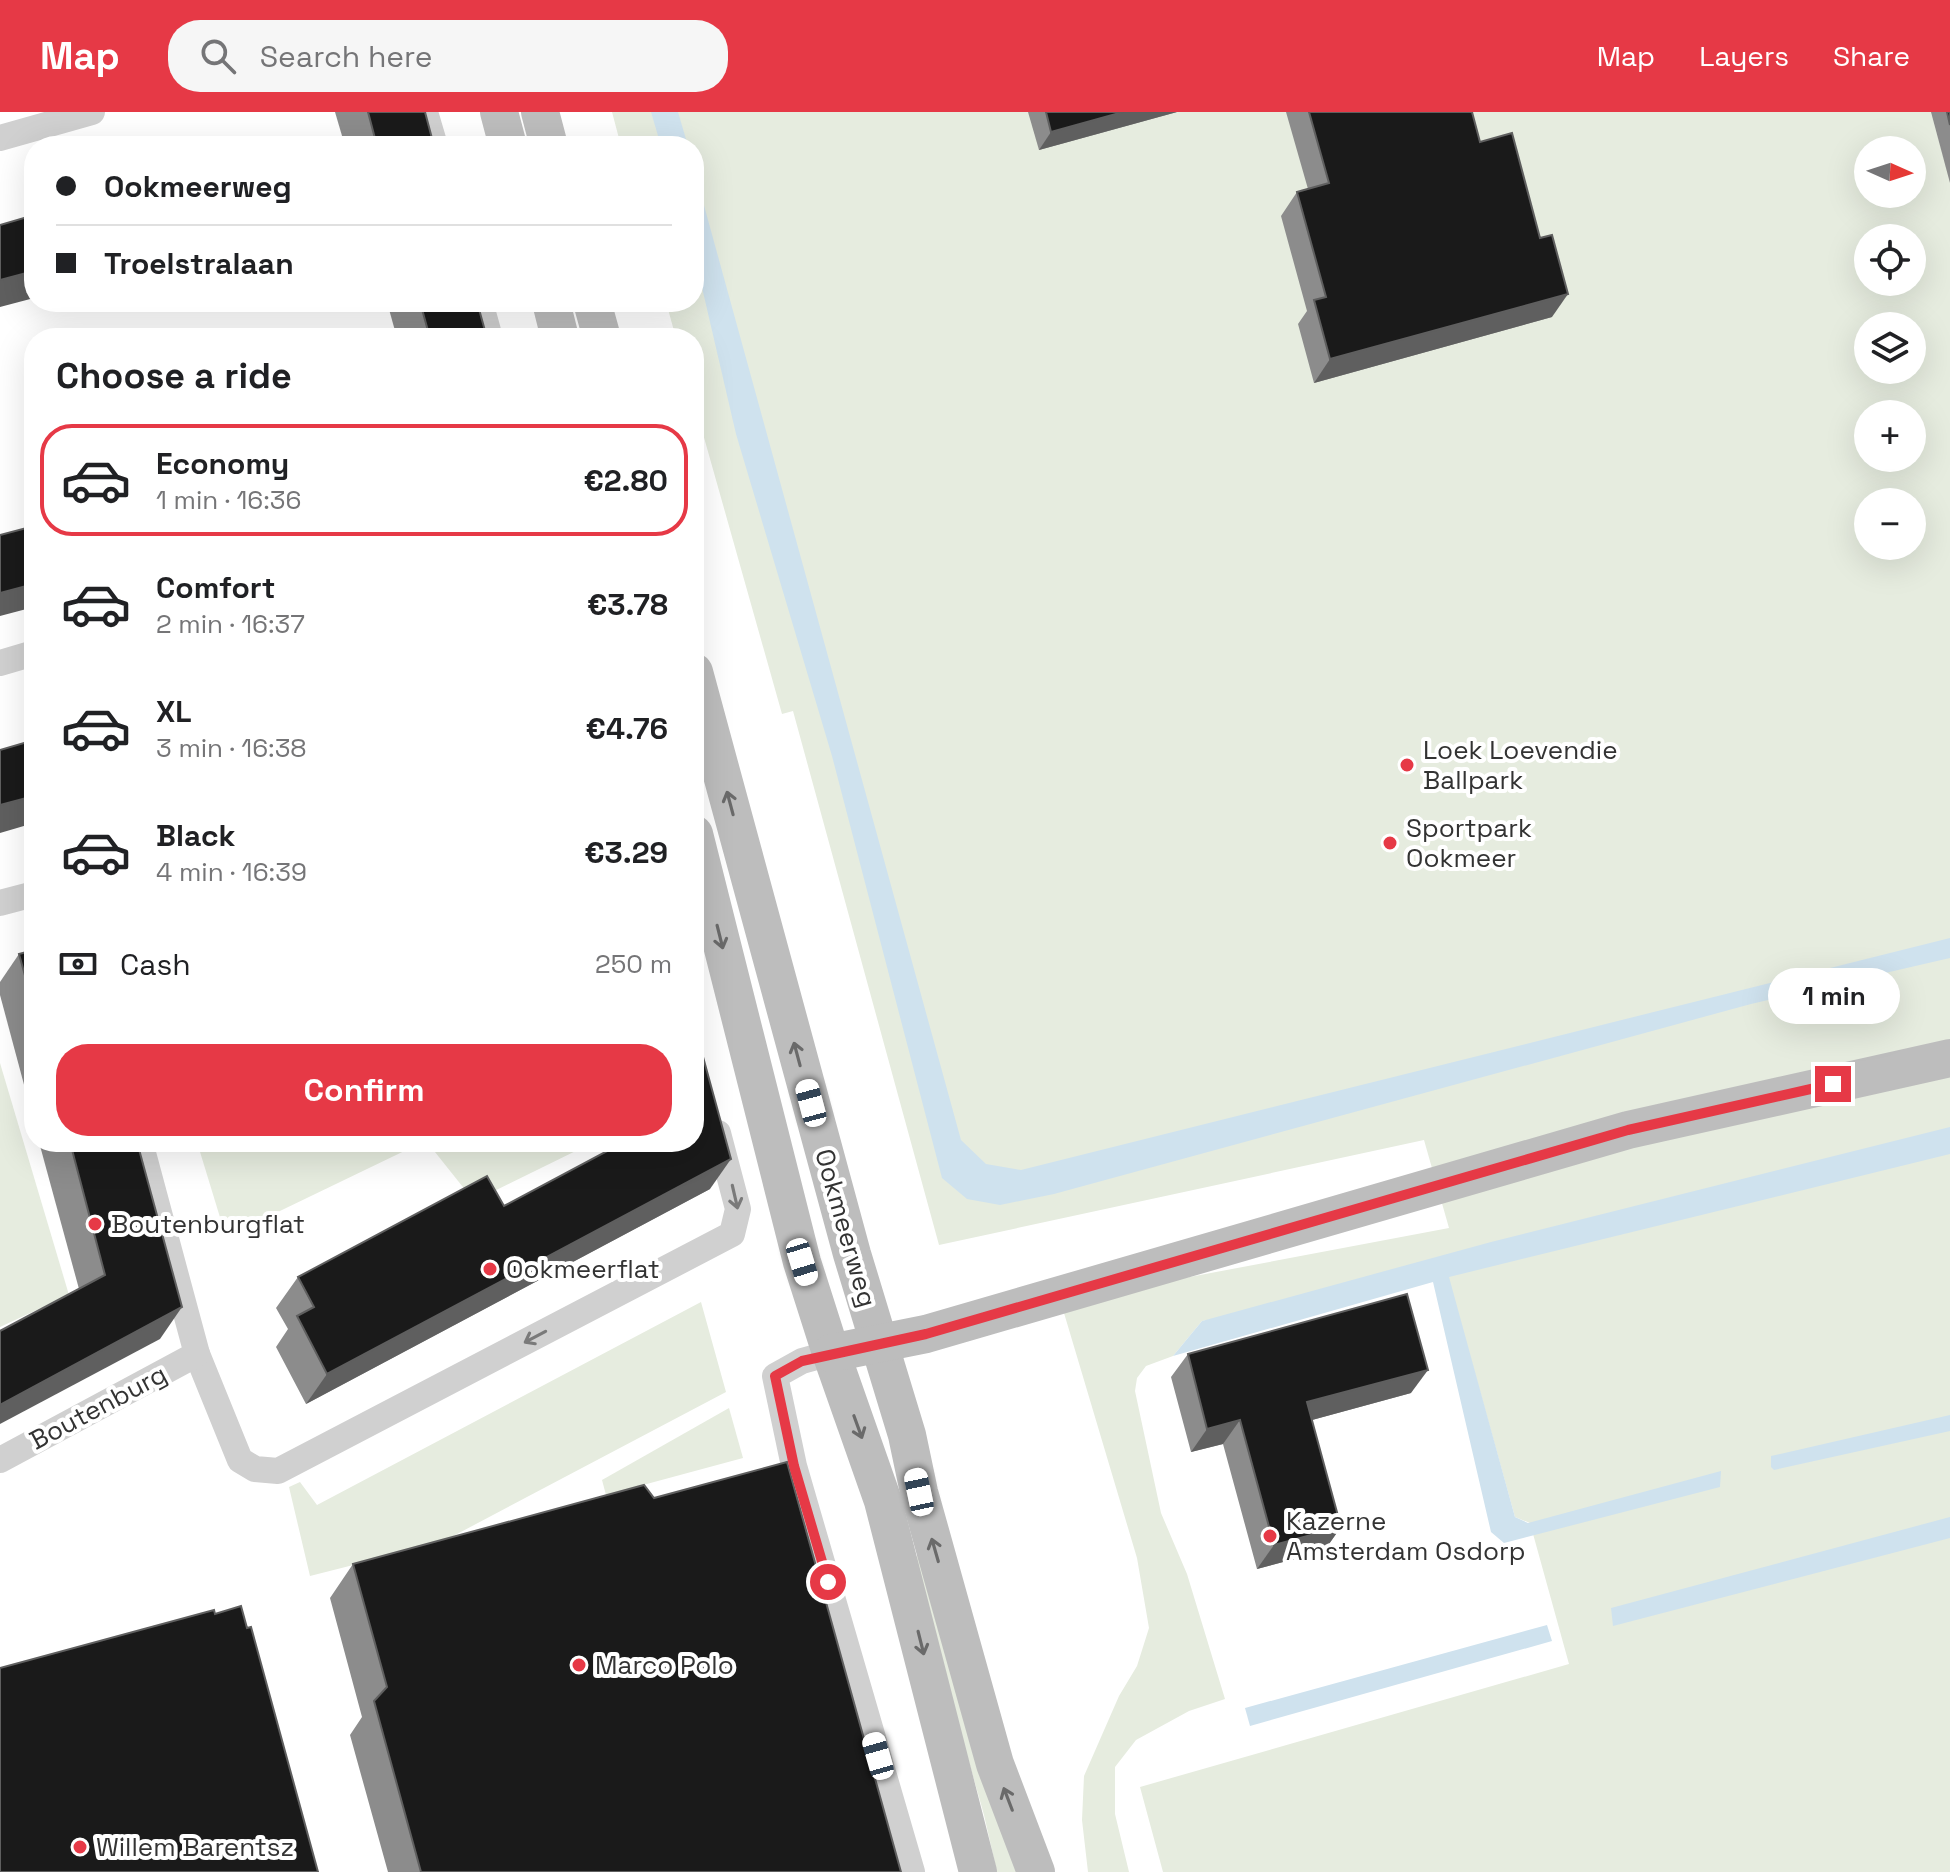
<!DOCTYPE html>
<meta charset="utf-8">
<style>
:root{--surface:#fff;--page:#f6f6f6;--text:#202124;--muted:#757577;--line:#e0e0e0;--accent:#e63946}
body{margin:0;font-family:"Space Grotesk",sans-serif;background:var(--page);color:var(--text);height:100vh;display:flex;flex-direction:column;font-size:30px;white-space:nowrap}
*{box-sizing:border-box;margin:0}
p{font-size:26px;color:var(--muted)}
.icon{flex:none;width:44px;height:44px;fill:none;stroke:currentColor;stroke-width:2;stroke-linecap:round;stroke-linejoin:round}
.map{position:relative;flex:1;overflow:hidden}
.drawer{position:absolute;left:24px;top:216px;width:680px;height:824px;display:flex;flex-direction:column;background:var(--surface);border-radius:32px;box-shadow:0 8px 32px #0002}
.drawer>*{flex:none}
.top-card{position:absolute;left:24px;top:24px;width:680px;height:176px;border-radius:32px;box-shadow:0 8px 32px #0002;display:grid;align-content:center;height:176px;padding:0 32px;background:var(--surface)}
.needle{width:52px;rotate:93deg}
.fabs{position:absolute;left:1854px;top:24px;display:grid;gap:16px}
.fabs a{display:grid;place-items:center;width:72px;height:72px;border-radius:50%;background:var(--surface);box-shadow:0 8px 32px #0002;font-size:40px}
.end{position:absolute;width:36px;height:36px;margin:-18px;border:10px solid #e63946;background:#fff;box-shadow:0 0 0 4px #fff}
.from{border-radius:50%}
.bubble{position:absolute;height:56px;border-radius:28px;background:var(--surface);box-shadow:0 8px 32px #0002;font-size:26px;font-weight:800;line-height:56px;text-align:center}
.car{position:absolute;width:24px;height:48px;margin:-24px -12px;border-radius:10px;box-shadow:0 0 6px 2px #0007;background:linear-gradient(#fff 24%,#345 0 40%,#fff 0 76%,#345 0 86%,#fff 0)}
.top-card b{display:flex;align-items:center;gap:28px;height:76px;font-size:30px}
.top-card b+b{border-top:2px solid var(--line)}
.top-card i{width:20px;height:20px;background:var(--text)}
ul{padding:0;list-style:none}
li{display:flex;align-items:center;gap:24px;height:112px;margin:0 16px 12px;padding:0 16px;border:4px solid transparent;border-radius:32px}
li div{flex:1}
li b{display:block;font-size:30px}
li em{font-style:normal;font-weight:800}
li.on{border-color:var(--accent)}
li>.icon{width:72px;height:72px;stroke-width:1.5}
h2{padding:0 32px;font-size:36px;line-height:96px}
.pay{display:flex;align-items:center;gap:20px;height:88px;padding:0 32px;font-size:30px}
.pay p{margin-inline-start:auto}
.button{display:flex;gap:16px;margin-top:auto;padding:16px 32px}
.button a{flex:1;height:92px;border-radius:32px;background:var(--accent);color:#fff;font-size:32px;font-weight:800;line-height:92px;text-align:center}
header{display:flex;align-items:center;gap:48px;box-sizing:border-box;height:112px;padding:0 40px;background:var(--accent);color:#fff}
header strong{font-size:38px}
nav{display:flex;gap:44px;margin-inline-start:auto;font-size:28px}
.search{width:560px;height:72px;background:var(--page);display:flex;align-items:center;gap:20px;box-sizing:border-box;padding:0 28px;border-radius:32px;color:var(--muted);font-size:30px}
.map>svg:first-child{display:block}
.green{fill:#e6ecdf;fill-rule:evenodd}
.water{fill:#cfe2ee}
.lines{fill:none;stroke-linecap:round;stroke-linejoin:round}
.street{stroke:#d0d0d0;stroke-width:26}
.secondary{stroke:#bdbdbd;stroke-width:38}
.wall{fill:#8c8c8c}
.shaded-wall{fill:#5f5f5f}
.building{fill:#1a1a1a;stroke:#5f5f5f;stroke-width:2}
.oneway{stroke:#6a6a6a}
.oneway2{stroke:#7a7a7a}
.route{stroke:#e63946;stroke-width:10}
.poi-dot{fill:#e63946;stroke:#fff;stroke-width:3}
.labels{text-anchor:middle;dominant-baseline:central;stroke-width:8;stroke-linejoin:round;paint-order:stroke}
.poi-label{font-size:26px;fill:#333;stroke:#fff;text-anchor:start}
.street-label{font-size:26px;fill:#333;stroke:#fff}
</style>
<header>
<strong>Map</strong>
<div class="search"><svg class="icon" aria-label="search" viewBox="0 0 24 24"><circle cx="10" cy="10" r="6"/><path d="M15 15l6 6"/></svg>Search here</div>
<nav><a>Map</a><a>Layers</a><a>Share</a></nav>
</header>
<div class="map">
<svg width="1950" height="1760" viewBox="0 0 1950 1760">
<rect width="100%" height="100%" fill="#fff"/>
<!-- green -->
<g class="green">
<path d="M612 0H1950V1760H1163L1140 1675 1569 1552 1530 1411 1515 1405 1448 1165 1202 1209 1173 1244 1146 1254 1137 1266 1135 1279 1161 1401 1187 1462 1225 1587 1189 1599 1136 1628 1115 1655V1702L1129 1760H1088L1082 1708 1084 1664 1119 1584 1137 1554 1149 1516 1137 1446 1064 1201 1179 1167 1449 1116 1424 1028 939 1133 793 599 782 602 694 290V226H676L666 190H694V34H621ZM1868 38H1912V82H1868ZM1868 126H1912V170H1868ZM1868 214H1912V258H1868ZM1868 302H1912V346H1868ZM1868 390H1912V434H1868Z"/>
<polygon points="0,951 69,1183 0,1215"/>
<polygon points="197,1030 423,1030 226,1125"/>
<polygon points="427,1030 594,1030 474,1089"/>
<polygon points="701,1190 726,1280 440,1431 310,1464 289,1375 300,1370 317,1393"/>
<polygon points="729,1296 743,1346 606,1383 602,1368"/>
<polygon points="924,1432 1024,1760 997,1760 984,1703 913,1452"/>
</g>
<!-- water -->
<g class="water">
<polygon points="651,0 678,0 688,34 661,34"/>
<polygon points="694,57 961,1028 986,1052 1021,1058 1950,826 1950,846 1751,892 1054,1082 1000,1093 967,1087 942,1066 832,644 736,322 694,141"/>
<polygon points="1950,1015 1950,1042 1449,1165 1515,1405 1528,1411 1721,1359 1720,1375 1504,1431 1491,1420 1433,1170 1173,1244 1202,1209 1491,1130"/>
<polygon points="1950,1303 1950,1319 1774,1358 1771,1355 1771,1344"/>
<polygon points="1950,1405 1950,1426 1613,1514 1611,1496"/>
<polygon points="1547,1513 1552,1529 1250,1614 1245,1596"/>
</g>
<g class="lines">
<!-- street -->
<g class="street">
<polyline points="425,0 435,34"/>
<polyline points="0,26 92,0"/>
<polyline points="480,190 490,226"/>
<polyline points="0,551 34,541"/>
<polyline points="0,791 34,782"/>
<polyline points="831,1241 802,1249 775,1264 794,1354 912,1760"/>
<polyline points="197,1242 240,1348 255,1357 278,1359 732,1122 738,1097 718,1021"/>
<polyline points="0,1348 197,1242 140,1030"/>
</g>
<!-- secondary -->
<g class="secondary">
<polyline points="499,0 508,34"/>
<polyline points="540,0 549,34"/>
<polyline points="551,190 560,226"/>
<polyline points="592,190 602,226"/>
<polyline points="694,560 852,1142 907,1323 919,1380 995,1652 1036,1760"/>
<polyline points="694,722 802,1150 831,1241 883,1389 978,1760"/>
<polyline points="831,1241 926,1222 1628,1018 1950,946"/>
</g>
</g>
<!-- wall -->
<g class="wall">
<polygon points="335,0 425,0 434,34 345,34"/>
<polygon points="1028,0 1177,0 1039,38"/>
<polygon points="1286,0 1472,0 1480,30 1552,205 1314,271 1298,212 1307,199 1281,104 1297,80 1308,77"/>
<polygon points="1931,0 1950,0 1950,71"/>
<polygon points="387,190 477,190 487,226 397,226"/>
<polygon points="34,838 34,1010 0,883 0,870 19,842"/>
<polygon points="39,1030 137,1030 160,1227 79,1177"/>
<polygon points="710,1077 306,1292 276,1235 288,1217 276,1196 298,1165 504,1094"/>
<polygon points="1188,1242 1411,1281 1312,1308 1341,1415 1324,1439 1257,1457 1223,1332 1191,1340 1171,1265"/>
<polygon points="353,1452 901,1760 388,1760 350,1623 362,1605 330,1486"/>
</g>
<!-- shaded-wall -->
<g class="shaded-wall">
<polygon points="1123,0 1177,0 1039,38 1051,20"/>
<polygon points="34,159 34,186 0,195 0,168"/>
<polygon points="1568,182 1552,205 1314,271 1330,247"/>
<polygon points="34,472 34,495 0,504 0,481"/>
<polygon points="34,684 34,711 0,721 0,693"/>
<polygon points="731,1047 710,1077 306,1292 327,1262"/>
<polygon points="182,1195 160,1227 0,1312 0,1293"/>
<polygon points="1428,1258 1411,1281 1290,1314 1307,1290"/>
<polygon points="1240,1308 1223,1332 1191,1340 1207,1317"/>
<polygon points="1341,1415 1324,1439 1257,1457 1274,1433"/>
</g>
<!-- building -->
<g class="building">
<polygon points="368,0 425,0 434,34 377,34"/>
<polygon points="1046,0 1123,0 1051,20"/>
<polygon points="1309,0 1472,0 1480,30 1512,21 1540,126 1552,123 1568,182 1330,247 1314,188 1326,185 1297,80 1329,71"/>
<polygon points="1947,0 1950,0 1950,13"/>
<polygon points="34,103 34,159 0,168 0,113"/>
<polygon points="420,190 477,190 487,226 430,226"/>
<polygon points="34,414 34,472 0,481 0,423"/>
<polygon points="34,628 34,684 0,693 0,638"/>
<polygon points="34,838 34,896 19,842"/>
<polygon points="694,912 731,1047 327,1262 297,1204 314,1195 298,1165 487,1064 504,1094 624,1030 694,1030"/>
<polygon points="70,1030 137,1030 182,1195 0,1293 0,1219 105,1163"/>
<polygon points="1407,1182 1428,1258 1307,1290 1341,1415 1274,1433 1240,1308 1207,1317 1188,1242"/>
<polygon points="787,1350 901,1760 421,1760 374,1589 387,1575 353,1452 644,1373 654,1386"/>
<polygon points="241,1494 247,1516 251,1515 318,1760 0,1760 0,1556 214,1498 215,1502"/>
</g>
<!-- one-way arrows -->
<defs><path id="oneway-shaft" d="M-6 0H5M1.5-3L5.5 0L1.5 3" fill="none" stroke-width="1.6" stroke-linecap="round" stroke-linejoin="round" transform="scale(2)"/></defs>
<g class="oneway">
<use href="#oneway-shaft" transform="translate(730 691) rotate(-105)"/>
<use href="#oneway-shaft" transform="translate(720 825) rotate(76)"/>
<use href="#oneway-shaft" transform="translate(797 942) rotate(-105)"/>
<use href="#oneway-shaft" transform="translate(858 1315) rotate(70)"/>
<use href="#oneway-shaft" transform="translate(935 1438) rotate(-106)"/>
<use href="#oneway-shaft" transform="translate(921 1531) rotate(76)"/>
<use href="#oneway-shaft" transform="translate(1008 1687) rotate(-111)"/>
</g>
<g class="oneway2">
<use href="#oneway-shaft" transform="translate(735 1085) rotate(77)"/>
<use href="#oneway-shaft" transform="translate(535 1225) rotate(152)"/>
</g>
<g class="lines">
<!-- route -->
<polyline class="route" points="828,1470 794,1354 775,1264 802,1249 926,1222 1628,1018 1833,972"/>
</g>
<!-- markers -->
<g class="poi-dot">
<circle cx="1407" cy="653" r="8"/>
<circle cx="1390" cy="731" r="8"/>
<circle cx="95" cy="1112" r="8"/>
<circle cx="490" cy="1157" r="8"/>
<circle cx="1270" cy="1424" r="8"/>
<circle cx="579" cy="1553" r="8"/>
<circle cx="80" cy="1735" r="8"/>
</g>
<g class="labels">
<!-- poi labels -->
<g class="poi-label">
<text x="1423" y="638">Loek Loevendie<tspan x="1423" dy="30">Ballpark</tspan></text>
<text x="1406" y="716">Sportpark<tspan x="1406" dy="30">Ookmeer</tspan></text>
<text x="111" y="1112">Boutenburgflat</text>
<text x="506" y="1157">Ookmeerflat</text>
<text x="1286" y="1409">Kazerne<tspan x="1286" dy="30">Amsterdam Osdorp</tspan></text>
<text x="595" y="1553">Marco Polo</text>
<text x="96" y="1735">Willem Barentsz</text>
</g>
<!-- street labels -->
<g class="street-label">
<text transform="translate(846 1116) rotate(74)">Ookmeerweg</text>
<text transform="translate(98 1295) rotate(-28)">Boutenburg</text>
</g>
</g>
</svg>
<div class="fabs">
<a><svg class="needle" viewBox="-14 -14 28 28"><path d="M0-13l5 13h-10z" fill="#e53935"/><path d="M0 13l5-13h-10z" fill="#757577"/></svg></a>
<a><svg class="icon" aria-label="locate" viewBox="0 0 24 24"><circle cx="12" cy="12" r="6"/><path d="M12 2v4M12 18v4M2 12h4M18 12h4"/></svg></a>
<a><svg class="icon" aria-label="layers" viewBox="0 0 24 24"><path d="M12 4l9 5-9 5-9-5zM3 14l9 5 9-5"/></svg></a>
<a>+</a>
<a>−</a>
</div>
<i class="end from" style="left:828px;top:1470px"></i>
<i class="end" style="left:1833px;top:972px"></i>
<div class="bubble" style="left:1768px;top:856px;width:132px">1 min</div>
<i class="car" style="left:811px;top:991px;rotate:345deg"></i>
<i class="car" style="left:802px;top:1150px;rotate:163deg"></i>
<i class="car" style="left:919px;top:1380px;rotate:348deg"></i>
<i class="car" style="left:878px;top:1644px;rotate:344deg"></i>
<div class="top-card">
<b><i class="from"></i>Ookmeerweg</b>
<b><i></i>Troelstralaan</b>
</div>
<section class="drawer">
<h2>Choose a ride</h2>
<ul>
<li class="on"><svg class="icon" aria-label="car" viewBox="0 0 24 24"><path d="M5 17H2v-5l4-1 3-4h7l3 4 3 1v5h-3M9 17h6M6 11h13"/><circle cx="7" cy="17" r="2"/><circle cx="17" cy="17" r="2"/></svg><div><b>Economy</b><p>1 min · 16:36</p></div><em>€2.80</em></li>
<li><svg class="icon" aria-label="car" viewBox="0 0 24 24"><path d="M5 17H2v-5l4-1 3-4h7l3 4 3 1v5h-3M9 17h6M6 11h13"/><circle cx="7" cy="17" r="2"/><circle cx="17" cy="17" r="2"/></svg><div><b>Comfort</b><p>2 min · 16:37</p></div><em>€3.78</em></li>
<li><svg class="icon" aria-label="car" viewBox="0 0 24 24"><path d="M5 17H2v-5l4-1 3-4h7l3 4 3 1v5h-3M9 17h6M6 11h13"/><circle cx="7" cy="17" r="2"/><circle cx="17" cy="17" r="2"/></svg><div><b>XL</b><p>3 min · 16:38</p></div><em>€4.76</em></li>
<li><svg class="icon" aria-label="car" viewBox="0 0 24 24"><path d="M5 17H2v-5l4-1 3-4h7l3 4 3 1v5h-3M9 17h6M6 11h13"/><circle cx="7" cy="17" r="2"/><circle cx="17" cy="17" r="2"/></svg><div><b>Black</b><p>4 min · 16:39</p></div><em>€3.29</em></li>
</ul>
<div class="pay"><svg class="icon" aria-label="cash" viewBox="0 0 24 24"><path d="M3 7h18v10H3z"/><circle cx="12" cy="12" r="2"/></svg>Cash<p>250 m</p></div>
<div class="button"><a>Confirm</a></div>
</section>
</div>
